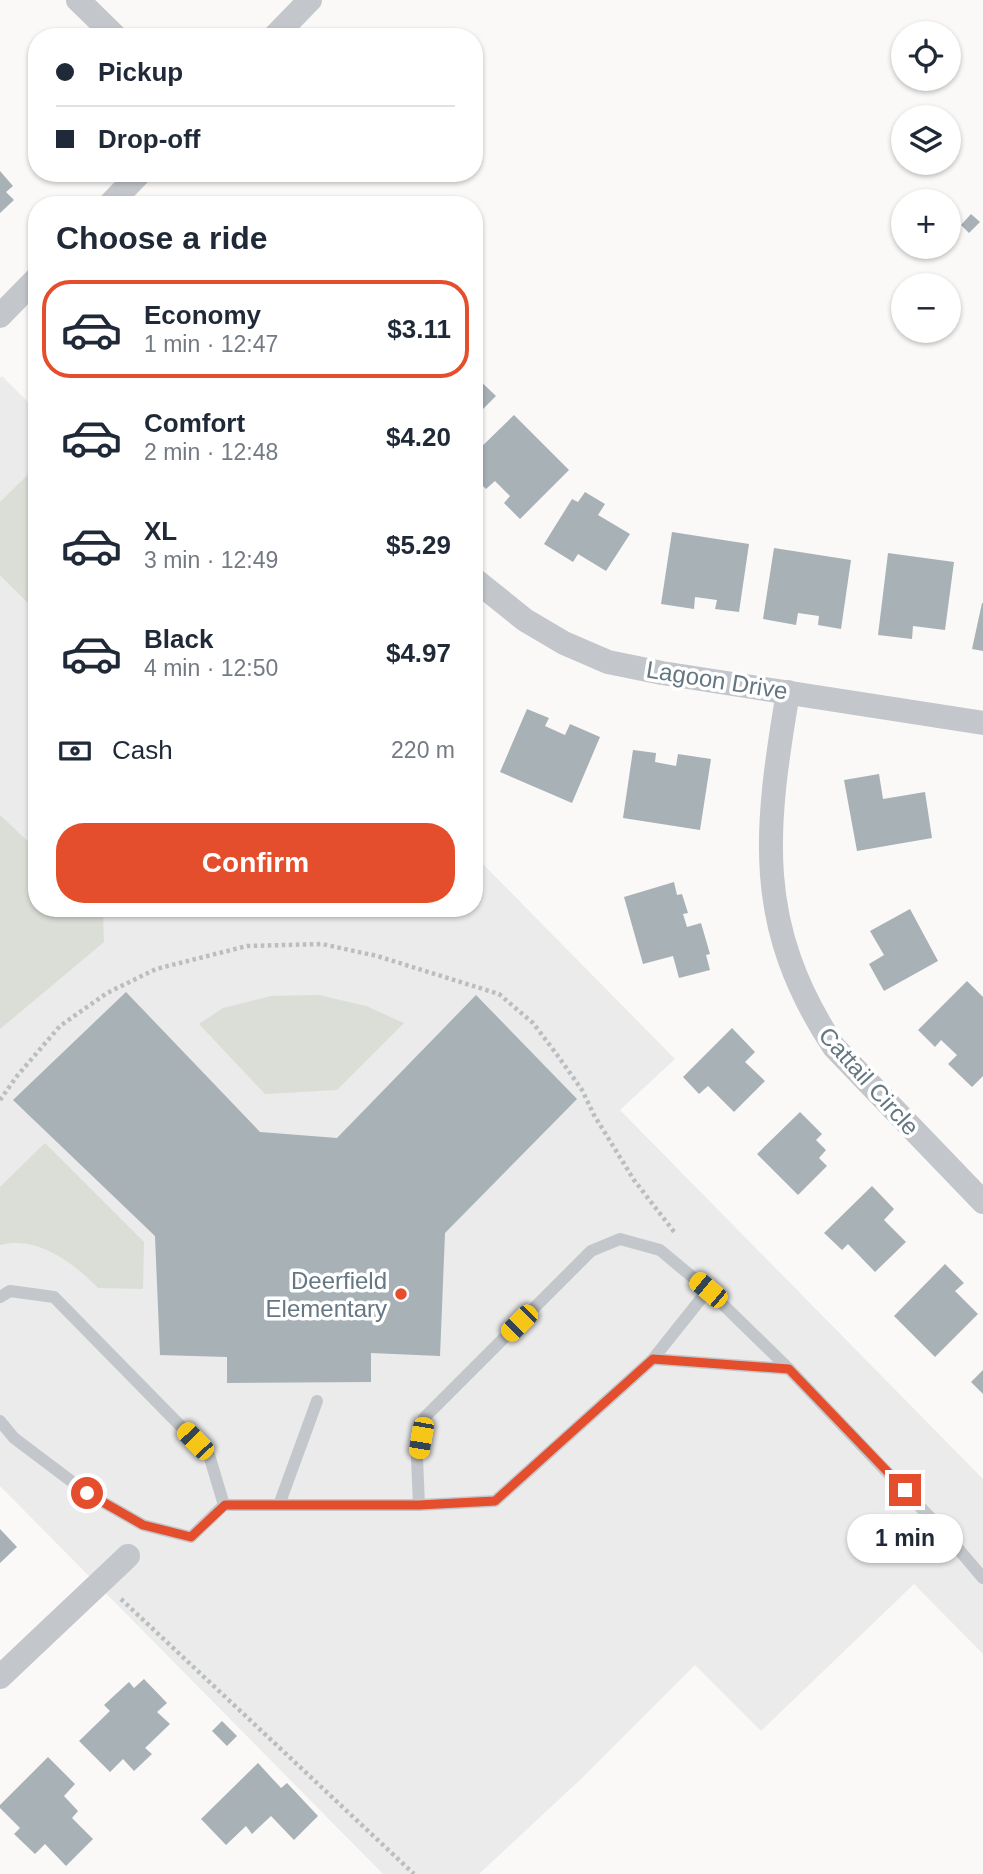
<!DOCTYPE html>
<meta charset="utf-8">
<style>
:root{--surface:#fff;--page:#f2f2f3;--text:#1f2937;--muted:#747a83;--line:#e0e1e3;--accent:#e44e2d}
body{margin:0;font-family:Arial,sans-serif;background:var(--page);color:var(--text);height:100vh;display:flex;flex-direction:column;font-size:26px;white-space:nowrap}
*{box-sizing:border-box;margin:0}
p{font-size:23px;color:var(--muted)}
.icon{flex:none;width:38px;height:38px;fill:none;stroke:currentColor;stroke-width:2;stroke-linecap:round;stroke-linejoin:round}
.map{position:relative;flex:1;overflow:hidden}
.sheet{position:absolute;left:28px;top:196px;width:455px;height:721px;display:flex;flex-direction:column;background:var(--surface);border-radius:28px;box-shadow:0 2px 5px #0004}
.sheet>*{flex:none}
.banner{position:absolute;left:28px;top:28px;width:455px;height:154px;border-radius:28px;box-shadow:0 2px 5px #0004;display:grid;align-content:center;height:154px;padding:0 28px;background:var(--surface)}
.tools{position:absolute;left:891px;top:21px;display:grid;gap:14px}
.tools a{display:grid;place-items:center;width:70px;height:70px;border-radius:50%;background:var(--surface);box-shadow:0 2px 5px #0004;font-size:35px}
.end{position:absolute;width:32px;height:32px;margin:-16px;border:9px solid #e44e2d;background:#fff;box-shadow:0 0 0 4px #fff}
.from{border-radius:50%}
.bubble{position:absolute;height:49px;border-radius:24px;background:var(--surface);box-shadow:0 2px 5px #0004;font-size:23px;font-weight:600;line-height:49px;text-align:center}
.car{position:absolute;width:21px;height:42px;margin:-21px -10px;border-radius:9px;box-shadow:0 0 5px 2px #0007;background:linear-gradient(#f5c518 24%,#345 0 40%,#f5c518 0 76%,#345 0 86%,#f5c518 0)}
.banner b{display:flex;align-items:center;gap:24px;height:66px;font-size:26px}
.banner b+b{border-top:2px solid var(--line)}
.banner i{width:18px;height:18px;background:var(--text)}
ul{padding:0;list-style:none}
li{display:flex;align-items:center;gap:21px;height:98px;margin:0 14px 10px;padding:0 14px;border:4px solid transparent;border-radius:28px}
li div{flex:1}
li b{display:block;font-size:26px}
li em{font-style:normal;font-weight:600}
li.active{border-color:var(--accent)}
li>.icon{width:63px;height:63px;stroke-width:1.5}
h2{padding:0 28px;font-size:32px;line-height:84px}
.pay{display:flex;align-items:center;gap:18px;height:77px;padding:0 28px;font-size:26px}
.pay p{margin-inline-start:auto}
.primary-button{display:flex;gap:14px;margin-top:auto;padding:14px 28px}
.primary-button a{flex:1;height:80px;border-radius:28px;background:var(--accent);color:#fff;font-size:28px;font-weight:600;line-height:80px;text-align:center}
.map>svg:first-child{display:block}
.built{fill:#eaebea}
.green{fill:#daded6}
.building{fill:#a7b1b6}
.lines{fill:none;stroke-linecap:round;stroke-linejoin:round}
.path{stroke:#bbbec1;stroke-width:4.5;stroke-dasharray:3.5 3.5;stroke-linecap:butt}
.service{stroke:#c3c7cb;stroke-width:12}
.minor{stroke:#c3c7cb;stroke-width:24}
.route{stroke:#e44e2d;stroke-width:9}
.poi-dot{fill:#e44e2d;stroke:#fff;stroke-width:2.5}
.labels{text-anchor:middle;dominant-baseline:central;stroke-width:7;stroke-linejoin:round;paint-order:stroke}
.street-label{font-size:24px;fill:#657782;stroke:#fff}
.poi-label{font-size:24px;fill:#657782;stroke:#fff;text-anchor:end}
</style>
<div class="map">
<svg width="983" height="1874" viewBox="0 0 983 1874">
<rect width="100%" height="100%" fill="#faf9f7"/>
<!-- built -->
<polygon class="built" points="2,376 37,411 37,908 474,908 474,855 675,1059 620,1110 983,1479 983,1654 914,1584 761,1731 695,1665 582,1778 479,1874 383,1874 0,1486 0,378"/>
<!-- green -->
<g class="green">
<polygon points="37,466 37,612 0,575 0,502"/>
<polygon points="0,815 37,850 37,908 98,908 103,913 104,942 0,1029"/>
<polygon points="319,995 366,1006 404,1023 337,1090 265,1094 199,1024 223,1008 271,996"/>
<path d="M45 1143 144 1242 143 1289 98 1288C74 1263 37 1235 0 1245V1187Z"/>
</g>
<!-- building -->
<g class="building">
<polygon points="0,171 13,186 6,192 14,200 0,213"/>
<polygon points="971,214 980,222 969,233 961,225"/>
<polygon points="474,375 496,396 474,418"/>
<polygon points="514,415 569,470 520,519 504,503 510,496 495,481 486,489 474,477 474,454"/>
<polygon points="585,492 605,504 598,515 630,534 606,571 578,554 573,562 544,544 572,499 578,502"/>
<polygon points="672,532 749,544 739,612 715,609 717,600 695,597 694,609 661,604"/>
<polygon points="774,548 851,560 841,629 818,625 819,616 798,613 796,625 763,619"/>
<polygon points="888,553 954,562 945,630 913,626 912,639 878,635"/>
<polygon points="982,603 983,603 983,651 972,649"/>
<polygon points="527,709 549,718 545,726 565,735 570,724 600,737 572,803 500,772"/>
<polygon points="633,750 656,753 655,762 676,766 678,754 711,759 700,830 623,818"/>
<polygon points="879,774 883,799 925,792 932,838 857,851 844,780"/>
<polygon points="674,882 677,895 682,894 688,913 683,914 687,927 701,923 710,954 706,955 710,970 679,978 673,956 643,964 624,897"/>
<polygon points="910,909 938,961 884,991 869,964 884,955 870,931"/>
<polygon points="967,981 983,997 983,1076 972,1087 948,1064 957,1055 941,1040 935,1047 918,1030"/>
<polygon points="126,992 260,1132 337,1138 476,995 577,1099 445,1233 440,1356 371,1353 371,1382 227,1383 227,1357 160,1355 155,1236 13,1100"/>
<polygon points="732,1028 755,1052 745,1062 765,1081 734,1112 708,1086 699,1094 683,1077"/>
<polygon points="800,1112 822,1134 816,1140 826,1150 819,1158 827,1166 798,1195 757,1154"/>
<polygon points="872,1186 894,1209 884,1220 906,1242 875,1272 848,1244 842,1250 824,1233"/>
<polygon points="945,1264 964,1283 955,1291 978,1314 935,1357 894,1316"/>
<polygon points="983,1370 983,1394 971,1382"/>
<polygon points="0,1529 17,1547 0,1563"/>
<polygon points="144,1679 167,1703 157,1712 170,1724 145,1748 152,1754 134,1771 123,1759 110,1772 79,1741 110,1711 104,1705 129,1682 134,1688"/>
<polygon points="222,1721 237,1736 227,1746 212,1731"/>
<polygon points="48,1757 75,1784 64,1796 78,1811 72,1818 93,1839 66,1866 45,1844 35,1854 14,1834 20,1828 0,1808 0,1805"/>
<polygon points="258,1763 281,1788 287,1783 318,1816 294,1840 271,1816 252,1834 246,1826 226,1845 201,1819"/>
</g>
<g class="lines">
<!-- path -->
<g class="path">
<polyline points="0,1100 17,1076 60,1026 107,993 156,969 247,946 322,944 377,956 499,994 533,1023 558,1056 582,1090 594,1115 634,1180 675,1233"/>
<polyline points="121,1599 414,1874"/>
</g>
<!-- service -->
<g class="service">
<polyline points="708,1290 653,1359 789,1369"/>
<polyline points="0,1297 10,1291 54,1297 209,1455 224,1505"/>
<polyline points="0,1421 14,1438 87,1493 143,1525 191,1537 224,1505 419,1505 495,1501 653,1359"/>
<polyline points="279,1505 317,1401"/>
<polyline points="419,1505 417,1458 424,1418 591,1251 620,1239 660,1250 708,1290 789,1369 943,1531 983,1578"/>
</g>
<!-- minor -->
<g class="minor">
<polyline points="78,0 116,37"/>
<polyline points="274,37 310,0"/>
<polyline points="109,205 140,173"/>
<polyline points="0,316 37,278"/>
<polyline points="474,579 525,620 564,643 608,662 662,673 983,723"/>
<path d="M788 692C765 830 753 924 834 1047L983 1202"/>
<polyline points="0,1677 128,1556"/>
</g>
</g>
<g class="lines">
<!-- route -->
<polyline class="route" points="87,1493 143,1525 191,1537 225,1505 419,1505 495,1501 653,1359 789,1369 905,1490"/>
</g>
<!-- markers -->
<circle class="poi-dot" cx="401" cy="1294" r="7"/>
<g class="labels">
<!-- street labels -->
<g class="street-label">
<text transform="translate(717 680) rotate(9)">Lagoon Drive</text>
<text transform="translate(869 1081) rotate(48)">Cattail Circle</text>
</g>
<!-- poi labels -->
<g class="poi-label">
<text x="387" y="1280">Deerfield<tspan x="387" dy="28">Elementary</tspan></text>
</g>
</g>
</svg>
<div class="tools">
<a><svg class="icon" aria-label="locate" viewBox="0 0 24 24"><circle cx="12" cy="12" r="6"/><path d="M12 2v4M12 18v4M2 12h4M18 12h4"/></svg></a>
<a><svg class="icon" aria-label="layers" viewBox="0 0 24 24"><path d="M12 4l9 5-9 5-9-5zM3 14l9 5 9-5"/></svg></a>
<a>+</a>
<a>−</a>
</div>
<i class="end from" style="left:87px;top:1493px"></i>
<i class="end" style="left:905px;top:1490px"></i>
<div class="bubble" style="left:847px;top:1514px;width:116px">1 min</div>
<i class="car" style="left:708px;top:1290px;rotate:310deg"></i>
<i class="car" style="left:519px;top:1323px;rotate:225deg"></i>
<i class="car" style="left:421px;top:1438px;rotate:190deg"></i>
<i class="car" style="left:195px;top:1441px;rotate:316deg"></i>
<div class="banner">
<b><i class="from"></i>Pickup</b>
<b><i></i>Drop-off</b>
</div>
<section class="sheet">
<h2>Choose a ride</h2>
<ul>
<li class="active"><svg class="icon" aria-label="car" viewBox="0 0 24 24"><path d="M5 17H2v-5l4-1 3-4h7l3 4 3 1v5h-3M9 17h6M6 11h13"/><circle cx="7" cy="17" r="2"/><circle cx="17" cy="17" r="2"/></svg><div><b>Economy</b><p>1 min · 12:47</p></div><em>$3.11</em></li>
<li><svg class="icon" aria-label="car" viewBox="0 0 24 24"><path d="M5 17H2v-5l4-1 3-4h7l3 4 3 1v5h-3M9 17h6M6 11h13"/><circle cx="7" cy="17" r="2"/><circle cx="17" cy="17" r="2"/></svg><div><b>Comfort</b><p>2 min · 12:48</p></div><em>$4.20</em></li>
<li><svg class="icon" aria-label="car" viewBox="0 0 24 24"><path d="M5 17H2v-5l4-1 3-4h7l3 4 3 1v5h-3M9 17h6M6 11h13"/><circle cx="7" cy="17" r="2"/><circle cx="17" cy="17" r="2"/></svg><div><b>XL</b><p>3 min · 12:49</p></div><em>$5.29</em></li>
<li><svg class="icon" aria-label="car" viewBox="0 0 24 24"><path d="M5 17H2v-5l4-1 3-4h7l3 4 3 1v5h-3M9 17h6M6 11h13"/><circle cx="7" cy="17" r="2"/><circle cx="17" cy="17" r="2"/></svg><div><b>Black</b><p>4 min · 12:50</p></div><em>$4.97</em></li>
</ul>
<div class="pay"><svg class="icon" aria-label="cash" viewBox="0 0 24 24"><path d="M3 7h18v10H3z"/><circle cx="12" cy="12" r="2"/></svg>Cash<p>220 m</p></div>
<div class="primary-button"><a>Confirm</a></div>
</section>
</div>
